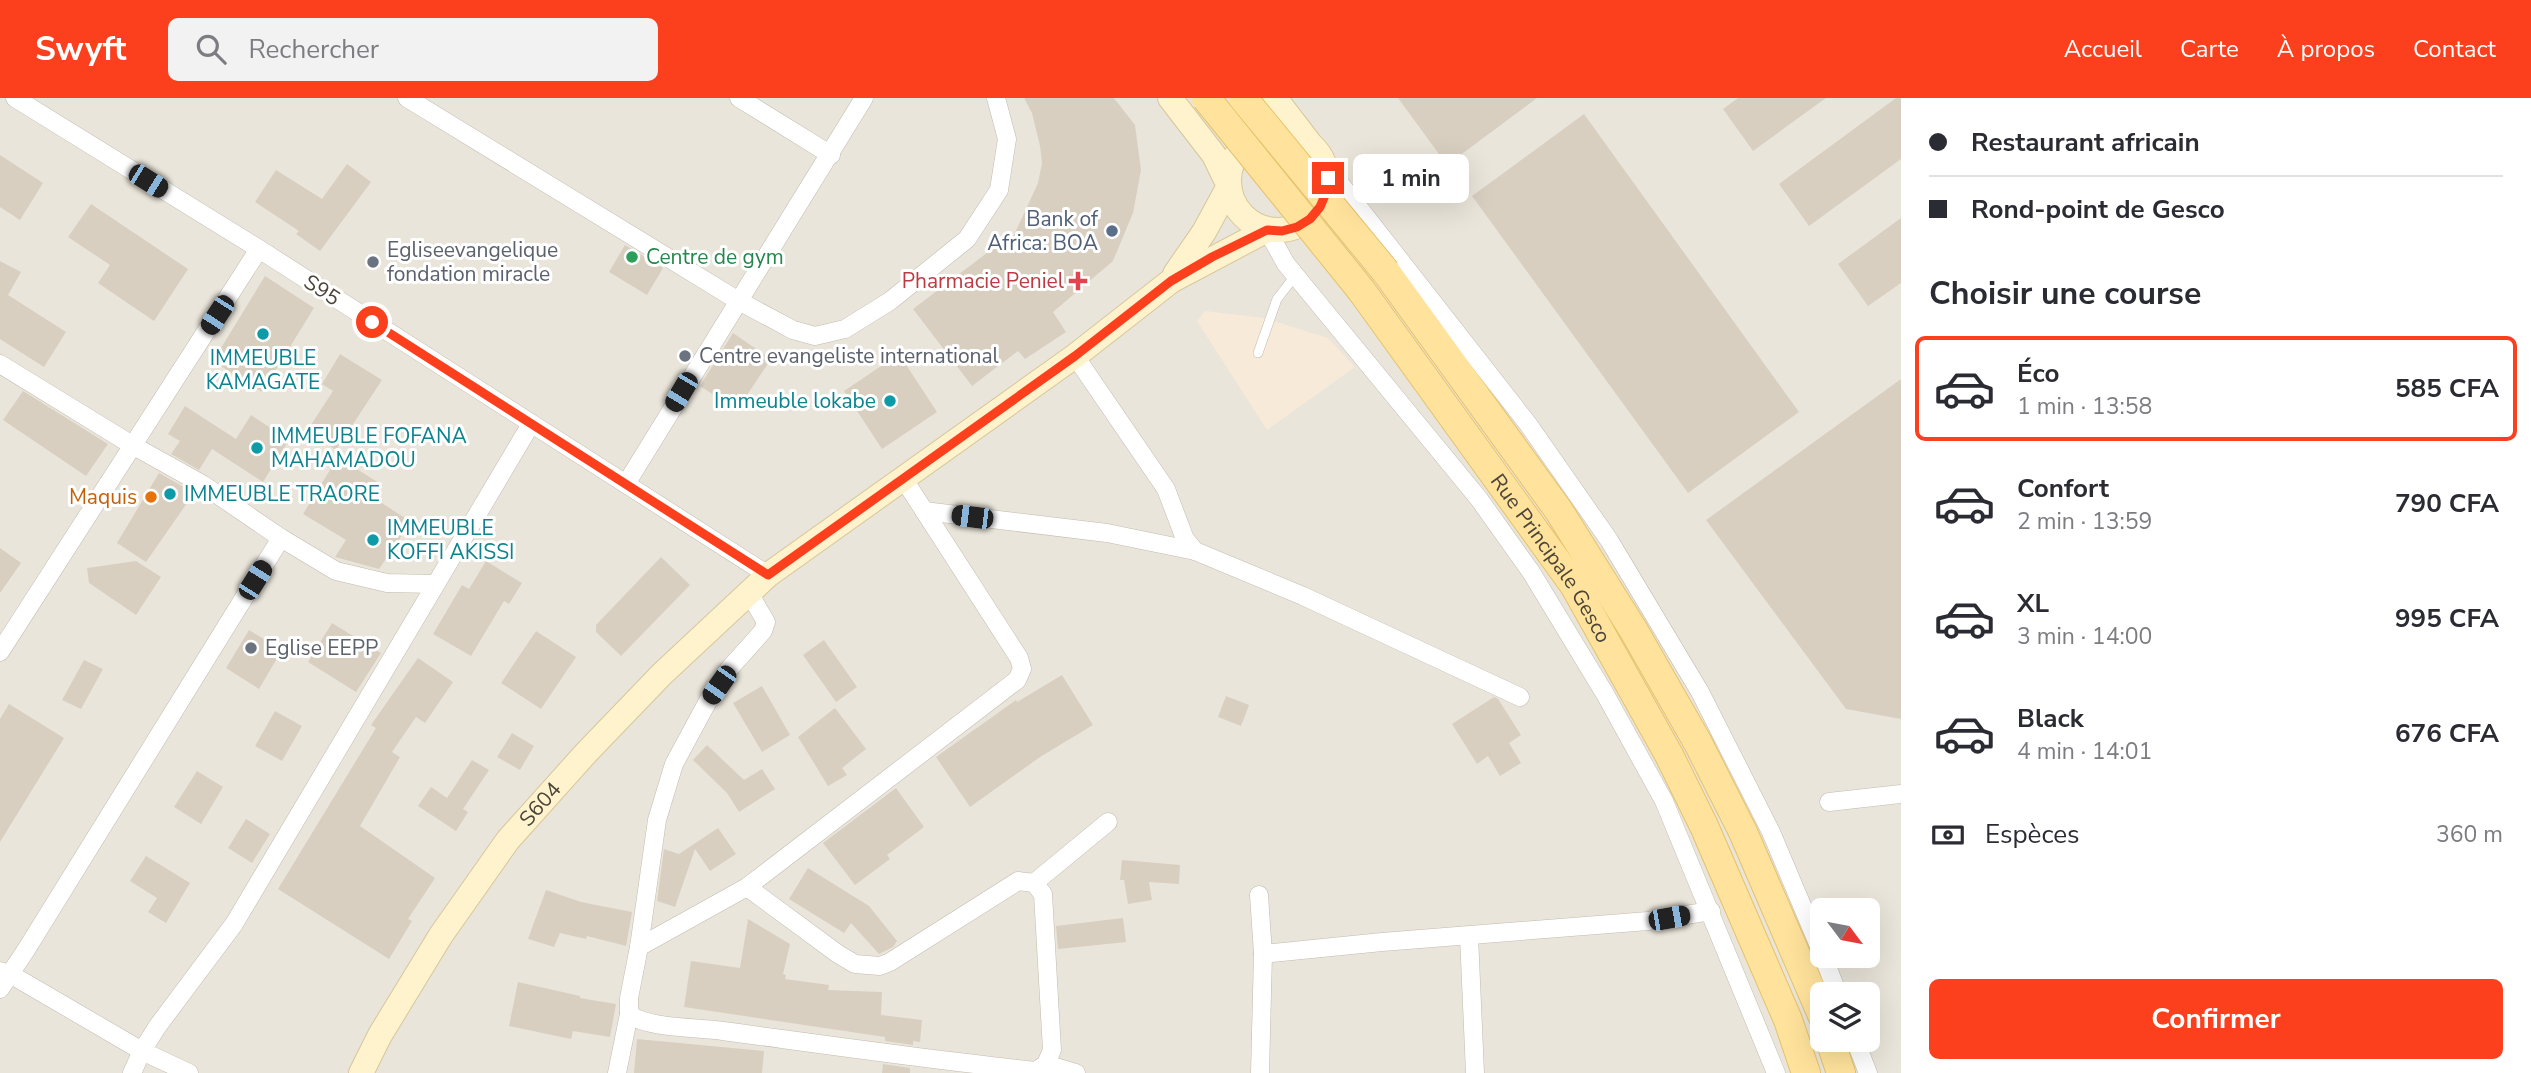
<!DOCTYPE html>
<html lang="fr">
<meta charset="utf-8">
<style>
:root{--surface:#fff;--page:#f2f2f3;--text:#2b2b33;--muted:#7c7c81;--line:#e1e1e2;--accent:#fc3f1d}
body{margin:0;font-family:"Nunito Sans",sans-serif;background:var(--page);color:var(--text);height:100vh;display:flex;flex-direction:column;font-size:26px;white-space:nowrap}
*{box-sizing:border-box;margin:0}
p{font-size:23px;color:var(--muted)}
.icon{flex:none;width:38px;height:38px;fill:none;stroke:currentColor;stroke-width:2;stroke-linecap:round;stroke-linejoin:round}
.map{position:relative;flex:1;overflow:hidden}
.side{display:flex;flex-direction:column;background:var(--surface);width:630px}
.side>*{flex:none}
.guide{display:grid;align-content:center;height:154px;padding:0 28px;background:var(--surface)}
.needle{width:46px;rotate:122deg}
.controls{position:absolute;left:1810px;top:800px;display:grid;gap:14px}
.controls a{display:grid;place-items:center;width:70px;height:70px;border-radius:10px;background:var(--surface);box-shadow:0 7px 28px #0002;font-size:35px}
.end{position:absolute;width:32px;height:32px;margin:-16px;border:9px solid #fc3f1d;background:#fff;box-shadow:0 0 0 4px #fff}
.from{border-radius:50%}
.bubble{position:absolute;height:49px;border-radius:10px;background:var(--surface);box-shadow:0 7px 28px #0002;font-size:23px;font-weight:700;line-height:49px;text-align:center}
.car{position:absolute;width:21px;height:42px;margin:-21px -10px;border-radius:9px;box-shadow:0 0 5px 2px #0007;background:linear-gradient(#222 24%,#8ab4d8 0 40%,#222 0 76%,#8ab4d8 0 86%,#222 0)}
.guide b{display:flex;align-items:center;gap:24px;height:66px;font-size:26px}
.guide b+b{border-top:2px solid var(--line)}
.guide i{width:18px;height:18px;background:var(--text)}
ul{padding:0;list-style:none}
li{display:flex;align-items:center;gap:21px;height:105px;margin:0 14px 10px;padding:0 14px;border:4px solid transparent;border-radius:10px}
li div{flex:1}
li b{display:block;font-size:26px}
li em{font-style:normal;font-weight:700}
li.selected{border-color:var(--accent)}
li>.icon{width:63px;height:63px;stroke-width:1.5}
h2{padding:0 28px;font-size:32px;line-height:84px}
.pay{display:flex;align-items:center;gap:18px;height:77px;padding:0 28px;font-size:26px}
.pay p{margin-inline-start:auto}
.cta{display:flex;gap:14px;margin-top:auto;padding:14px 28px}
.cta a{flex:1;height:80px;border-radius:10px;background:var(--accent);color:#fff;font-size:28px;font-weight:700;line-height:80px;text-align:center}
header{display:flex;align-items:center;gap:42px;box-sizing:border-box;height:98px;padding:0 35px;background:var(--accent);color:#fff}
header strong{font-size:33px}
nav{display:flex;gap:38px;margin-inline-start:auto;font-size:24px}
.search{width:490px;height:63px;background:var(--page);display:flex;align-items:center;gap:18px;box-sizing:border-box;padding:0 24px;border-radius:10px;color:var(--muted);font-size:26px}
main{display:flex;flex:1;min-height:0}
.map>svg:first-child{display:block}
.residential{fill:#eae5da;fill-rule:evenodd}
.commercial{fill:#f7ead8}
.building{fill:#d8cfc1}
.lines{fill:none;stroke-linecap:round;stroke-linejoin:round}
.lane-casing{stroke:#c2bbae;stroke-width:10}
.street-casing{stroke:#c2bbae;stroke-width:19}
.secondary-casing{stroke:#d6c79b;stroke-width:26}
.primary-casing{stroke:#e6c16a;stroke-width:30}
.lane{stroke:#fff;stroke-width:9}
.street{stroke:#fff;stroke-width:18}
.secondary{stroke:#fff3cd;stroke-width:24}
.primary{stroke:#ffe39c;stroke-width:28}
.primary-bridge-casing{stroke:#e6c16a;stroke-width:30;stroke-linecap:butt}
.primary-bridge{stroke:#ffe39c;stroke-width:28}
.route{stroke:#fc3f1d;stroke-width:9}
.service-dot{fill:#5c6f8a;stroke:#fff;stroke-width:2.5}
.leisure-dot{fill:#2e9e5b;stroke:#fff;stroke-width:2.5}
.worship-dot{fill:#6b7280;stroke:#fff;stroke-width:2.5}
.health-dot{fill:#e0444e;stroke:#fff;stroke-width:2.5}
.culture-dot{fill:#0f9aa8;stroke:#fff;stroke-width:2.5}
.food-dot{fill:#e8710a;stroke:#fff;stroke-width:2.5}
.labels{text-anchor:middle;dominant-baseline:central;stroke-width:6;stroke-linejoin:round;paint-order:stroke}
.service-label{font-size:21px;fill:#4e5e75;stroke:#fff;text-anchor:end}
.worship-label{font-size:21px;fill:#5b616d;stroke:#fff;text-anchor:start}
.leisure-label{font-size:21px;fill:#27864d;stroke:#fff;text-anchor:start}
.health-label{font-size:21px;fill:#be3a42;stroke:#fff;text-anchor:end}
.street-label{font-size:21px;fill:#4b4439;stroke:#fff}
.culture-label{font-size:21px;fill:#0d838f;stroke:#fff;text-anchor:start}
.food-label{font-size:21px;fill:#c56008;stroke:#fff;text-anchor:end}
</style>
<header>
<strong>Swyft</strong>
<div class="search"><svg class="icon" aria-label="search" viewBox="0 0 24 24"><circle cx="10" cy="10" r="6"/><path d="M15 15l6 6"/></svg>Rechercher</div>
<nav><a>Accueil</a><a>Carte</a><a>À propos</a><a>Contact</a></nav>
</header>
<main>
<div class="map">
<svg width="1901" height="975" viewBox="0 0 1901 975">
<rect width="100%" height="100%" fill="#f6f3ec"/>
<!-- residential -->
<path class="residential" d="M0 0H1901V975H0ZM1822 812H1867V858H1822ZM1822 896H1867V942H1822Z"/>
<!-- commercial -->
<polygon class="commercial" points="1205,213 1264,220 1328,240 1355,269 1267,332 1197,223"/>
<!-- building -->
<g class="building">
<polygon points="1024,0 1114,0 1135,27 1141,72 1133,115 1113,163 1053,214 1066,234 1025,261 1018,253 972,288 913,211 1000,145 1014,137 1038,85 1042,65 1040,48 1032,15"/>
<polygon points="1398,0 1537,0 1447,67"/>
<polygon points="1738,0 1826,0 1753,53 1723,11"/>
<polygon points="1896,0 1901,0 1901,61 1809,128 1779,86"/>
<polygon points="1584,16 1799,314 1688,395 1472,98"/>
<polygon points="0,57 43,85 20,122 0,109"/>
<polygon points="347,66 371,84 320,153 296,136 299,133 255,104 276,72 322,101"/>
<polygon points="91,106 188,171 154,223 98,185 110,167 68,139"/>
<polygon points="1901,120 1901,185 1868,208 1838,166"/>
<polygon points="625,147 663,170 647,197 609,174"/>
<polygon points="0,163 21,174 8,197 66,234 44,269 0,241"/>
<polygon points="265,178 314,210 262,294 213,263"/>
<polygon points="733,235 771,261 737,312 700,288"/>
<polygon points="340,256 382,282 336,352 307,333 333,293 322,286"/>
<polygon points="899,256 937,314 882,351 844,293"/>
<polygon points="1901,281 1901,621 1846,611 1706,422"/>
<polygon points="23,293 108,346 86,378 3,322"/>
<polygon points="185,308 236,341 251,317 289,342 263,384 212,351 199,372 171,356 180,343 168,336"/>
<polygon points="338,359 379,385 371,398 411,424 379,471 335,459 346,442 303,416"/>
<polygon points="159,375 194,395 146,464 117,445"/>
<polygon points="0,450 21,465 0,495"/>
<polygon points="661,459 690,487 621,558 596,534 596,527"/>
<polygon points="136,463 161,479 136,517 89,485 87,470"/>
<polygon points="486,463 522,485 509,506 504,503 471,558 433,536 462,487 469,491"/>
<polygon points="332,525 381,555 356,594 308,564"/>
<polygon points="249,532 282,552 259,591 226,570"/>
<polygon points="536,533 576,559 541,611 501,585"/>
<polygon points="824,542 857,589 836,604 803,557"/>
<polygon points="418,560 453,584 425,625 416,619 392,654 400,659 360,728 435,780 408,821 412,823 389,861 278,791 376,630 371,627"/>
<polygon points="84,562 103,571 81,611 62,602"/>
<polygon points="1062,577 1093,627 1040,659 970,709 936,659 1016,602 1017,604"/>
<polygon points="762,588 790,637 762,654 733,605"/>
<polygon points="1226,598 1249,607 1241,628 1218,619"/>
<polygon points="1494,599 1498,601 1521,637 1509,645 1521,665 1500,678 1488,658 1477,666 1452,626"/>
<polygon points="9,606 64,640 0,744 0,621"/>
<polygon points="835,610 866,651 842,670 847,677 828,688 798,639"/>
<polygon points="275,613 302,628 282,663 255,648"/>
<polygon points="512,635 534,648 520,672 497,659"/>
<polygon points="707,647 744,682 762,671 775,691 739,714 727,695 693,662"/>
<polygon points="472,662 489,672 463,711 468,714 456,733 418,708 431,689 447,700"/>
<polygon points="197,673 223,689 201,726 174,709"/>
<polygon points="896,690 924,729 887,757 890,761 855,787 823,745"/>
<polygon points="246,721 270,736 252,765 228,750"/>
<polygon points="718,730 736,756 710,773 695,751 675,809 657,803 664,751 679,756"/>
<polygon points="146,758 190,785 166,825 148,814 157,800 130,783"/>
<polygon points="1122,762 1180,767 1179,786 1149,784 1152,802 1128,806 1124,782 1120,782"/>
<polygon points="808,770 869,808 897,843 893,849 879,856 851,825 844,835 789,801"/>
<polygon points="546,792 581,804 632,814 626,848 587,838 586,841 560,835 554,849 528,841"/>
<polygon points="1123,820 1126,844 1058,851 1056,828"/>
<polygon points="748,821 790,846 783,876 786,877 785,881 829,887 828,892 882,894 881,917 922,922 920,944 913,943 913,947 885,943 885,939 684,909 691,863 740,870"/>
<polygon points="518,884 580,898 580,900 616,906 610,939 573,933 571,941 509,928"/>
<polygon points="637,941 764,953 762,975 634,975"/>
<polygon points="883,966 910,970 910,975 882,975"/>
</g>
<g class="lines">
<!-- lane casing -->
<g class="lane-casing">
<polyline id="lane" points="1258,255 1277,201 1295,178"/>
</g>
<!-- street casing -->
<g class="street-casing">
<g id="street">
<polyline points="15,0 259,151 768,477"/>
<polyline points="407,0 737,202 793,232 815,238 845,231 890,203 967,141 999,92 1007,41 996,0"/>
<polyline points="739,0 831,57"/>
<polyline points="1324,65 1528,326 1609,442 1700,594 1771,734 1822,855"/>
<polyline points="1267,132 1286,166 1479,401 1531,474 1605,596 1664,703 1776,975"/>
<polyline points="1075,258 1166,391 1185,441 1195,453 1303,498 1520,599"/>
<polyline points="0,266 132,347 202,386 281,440 336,473 387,485 435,486"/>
<polyline points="626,386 864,0"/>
<polyline points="924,413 1107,435 1195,453"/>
<polyline points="0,554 259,151"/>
<polyline points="1829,704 1901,696"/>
<polyline points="1034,785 1108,724"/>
<path d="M747 789 838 856 855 866 880 868 890 864 1018 783 1034 785 1043 796 1052 952 1046 966 1036 973C931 962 827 947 723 933 696 929 649 931 629 916V900L639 849 657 722 674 666 708 603 729 571 763 533 766 524 749 495"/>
<polyline points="1259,797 1263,856 1260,975"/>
<polyline points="1469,838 1475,975"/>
<polyline points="639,849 747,789 1017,582 1022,571 1019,560 903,380"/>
<polyline points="1263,856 1382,844 1648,823 1711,813"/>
<polyline points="1823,858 1838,896"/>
<polyline points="0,873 10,876 142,953 189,975"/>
<polyline points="0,891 26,852 281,440"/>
<polyline points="1855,942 1868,975"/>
<polyline points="1046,966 1076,975"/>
<polyline points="132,975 142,953 157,929 234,826 531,326"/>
<polyline points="617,975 629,916"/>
</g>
</g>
<!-- secondary casing -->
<g class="secondary-casing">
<g id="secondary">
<polyline points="1170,0 1214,57 1229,88 1204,134 1175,176"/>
<polyline points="1275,0 1308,43"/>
<circle cx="1278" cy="83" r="49"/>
<path id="s1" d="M361 975 380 937 441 837 508 742 586 655 662 576 768 477 1075 258 1171 183 1267 132"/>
</g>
</g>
<!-- primary casing -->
<g class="primary-casing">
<g id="primary">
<polyline points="1386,174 1559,413 1634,533 1698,645 1743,734 1822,917"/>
<path id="s2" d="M1361 192 1574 487 1669 657 1704 728 1788 922 1806 975"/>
<polyline points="1830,942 1841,975"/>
</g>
</g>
<!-- lane -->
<use href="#lane" class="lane"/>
<!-- street -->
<use href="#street" class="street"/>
<!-- secondary -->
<use href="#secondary" class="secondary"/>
<!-- primary -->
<use href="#primary" class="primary"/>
<!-- primary-bridge casing -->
<g class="primary-bridge-casing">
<g id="primary-bridge">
<polyline points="1206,0 1361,192"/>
<polyline points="1243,0 1386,174"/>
</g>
</g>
<!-- primary-bridge -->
<use href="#primary-bridge" class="primary-bridge"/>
</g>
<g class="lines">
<!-- route -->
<polyline class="route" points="372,224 768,477 1075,258 1171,183 1212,159 1267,132 1282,133 1297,129 1310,121 1320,109 1326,95 1328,80"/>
</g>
<!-- markers -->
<circle class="service-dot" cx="1112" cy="133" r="7"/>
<circle class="leisure-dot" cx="632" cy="159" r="7"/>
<g class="worship-dot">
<circle cx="373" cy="164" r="7"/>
<circle cx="685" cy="258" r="7"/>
<circle cx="251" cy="550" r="7"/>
</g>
<path class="health-dot" d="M1074.5 172.5h7v7h7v7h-7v7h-7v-7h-7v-7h7z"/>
<g class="culture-dot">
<circle cx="263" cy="236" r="7"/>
<circle cx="890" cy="303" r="7"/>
<circle cx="257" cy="350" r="7"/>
<circle cx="170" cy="396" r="7"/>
<circle cx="373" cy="442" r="7"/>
</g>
<circle class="food-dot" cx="151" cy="399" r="7"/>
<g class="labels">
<!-- service labels -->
<g class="service-label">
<text x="1098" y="121">Bank of<tspan x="1098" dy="24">Africa: BOA</tspan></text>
</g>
<!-- worship labels -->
<g class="worship-label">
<text x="387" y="152">Egliseevangelique<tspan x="387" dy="24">fondation miracle</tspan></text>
<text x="699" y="258">Centre evangeliste international</text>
<text x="265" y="550">Eglise EEPP</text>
</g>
<!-- leisure labels -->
<g class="leisure-label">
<text x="646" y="159">Centre de gym</text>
</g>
<!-- health labels -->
<g class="health-label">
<text x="1064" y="183">Pharmacie Peniel</text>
</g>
<!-- street labels -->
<g class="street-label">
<text transform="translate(322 192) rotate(33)">S95</text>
<text stroke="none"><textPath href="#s2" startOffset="329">Rue Principale Gesco</textPath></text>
<text stroke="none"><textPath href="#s1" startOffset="324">S604</textPath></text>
</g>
<!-- culture labels -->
<g class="culture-label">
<text x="263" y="260" text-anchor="middle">IMMEUBLE<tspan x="263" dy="24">KAMAGATE</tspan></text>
<text x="876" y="303" text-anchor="end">Immeuble lokabe</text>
<text x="271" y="338">IMMEUBLE FOFANA<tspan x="271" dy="24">MAHAMADOU</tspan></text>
<text x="184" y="396">IMMEUBLE TRAORE</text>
<text x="387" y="430">IMMEUBLE<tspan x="387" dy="24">KOFFI AKISSI</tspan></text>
</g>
<!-- food labels -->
<g class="food-label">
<text x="137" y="399">Maquis</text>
</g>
</g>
</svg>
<div class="controls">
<a><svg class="needle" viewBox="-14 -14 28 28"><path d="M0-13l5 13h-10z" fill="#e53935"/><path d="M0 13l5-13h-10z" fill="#7c7c81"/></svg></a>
<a><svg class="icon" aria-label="layers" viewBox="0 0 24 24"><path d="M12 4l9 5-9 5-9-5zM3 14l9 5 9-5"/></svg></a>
</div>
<i class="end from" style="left:372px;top:224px"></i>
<i class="end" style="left:1328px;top:80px"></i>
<div class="bubble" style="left:1353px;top:56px;width:116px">1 min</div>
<i class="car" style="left:148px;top:83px;rotate:122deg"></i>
<i class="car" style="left:217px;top:217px;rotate:213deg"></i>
<i class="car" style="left:681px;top:294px;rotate:211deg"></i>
<i class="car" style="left:972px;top:419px;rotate:277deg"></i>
<i class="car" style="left:255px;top:482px;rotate:32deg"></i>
<i class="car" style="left:719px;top:587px;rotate:215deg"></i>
<i class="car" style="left:1669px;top:820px;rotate:80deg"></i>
</div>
<section class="side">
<div class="guide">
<b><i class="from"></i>Restaurant africain</b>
<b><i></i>Rond-point de Gesco</b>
</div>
<h2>Choisir une course</h2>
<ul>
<li class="selected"><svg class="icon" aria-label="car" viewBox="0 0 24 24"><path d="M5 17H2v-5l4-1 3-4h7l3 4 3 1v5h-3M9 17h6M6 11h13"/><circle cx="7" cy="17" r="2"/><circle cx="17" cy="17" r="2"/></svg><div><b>Éco</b><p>1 min · 13:58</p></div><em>585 CFA</em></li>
<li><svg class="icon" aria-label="car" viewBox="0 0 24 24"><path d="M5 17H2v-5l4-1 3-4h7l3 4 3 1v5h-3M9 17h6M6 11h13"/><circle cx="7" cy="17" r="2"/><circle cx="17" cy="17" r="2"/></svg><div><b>Confort</b><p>2 min · 13:59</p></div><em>790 CFA</em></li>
<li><svg class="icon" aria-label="car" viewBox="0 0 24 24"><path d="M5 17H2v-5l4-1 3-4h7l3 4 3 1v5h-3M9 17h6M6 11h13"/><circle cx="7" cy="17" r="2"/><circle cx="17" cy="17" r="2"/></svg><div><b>XL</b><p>3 min · 14:00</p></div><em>995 CFA</em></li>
<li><svg class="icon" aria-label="car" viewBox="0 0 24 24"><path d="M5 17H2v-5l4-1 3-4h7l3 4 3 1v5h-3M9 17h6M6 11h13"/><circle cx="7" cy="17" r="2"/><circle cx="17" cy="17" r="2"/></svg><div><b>Black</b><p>4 min · 14:01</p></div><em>676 CFA</em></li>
</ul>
<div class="pay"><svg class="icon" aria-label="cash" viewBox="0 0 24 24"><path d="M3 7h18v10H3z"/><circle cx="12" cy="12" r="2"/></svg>Espèces<p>360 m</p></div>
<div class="cta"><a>Confirmer</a></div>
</section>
</main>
